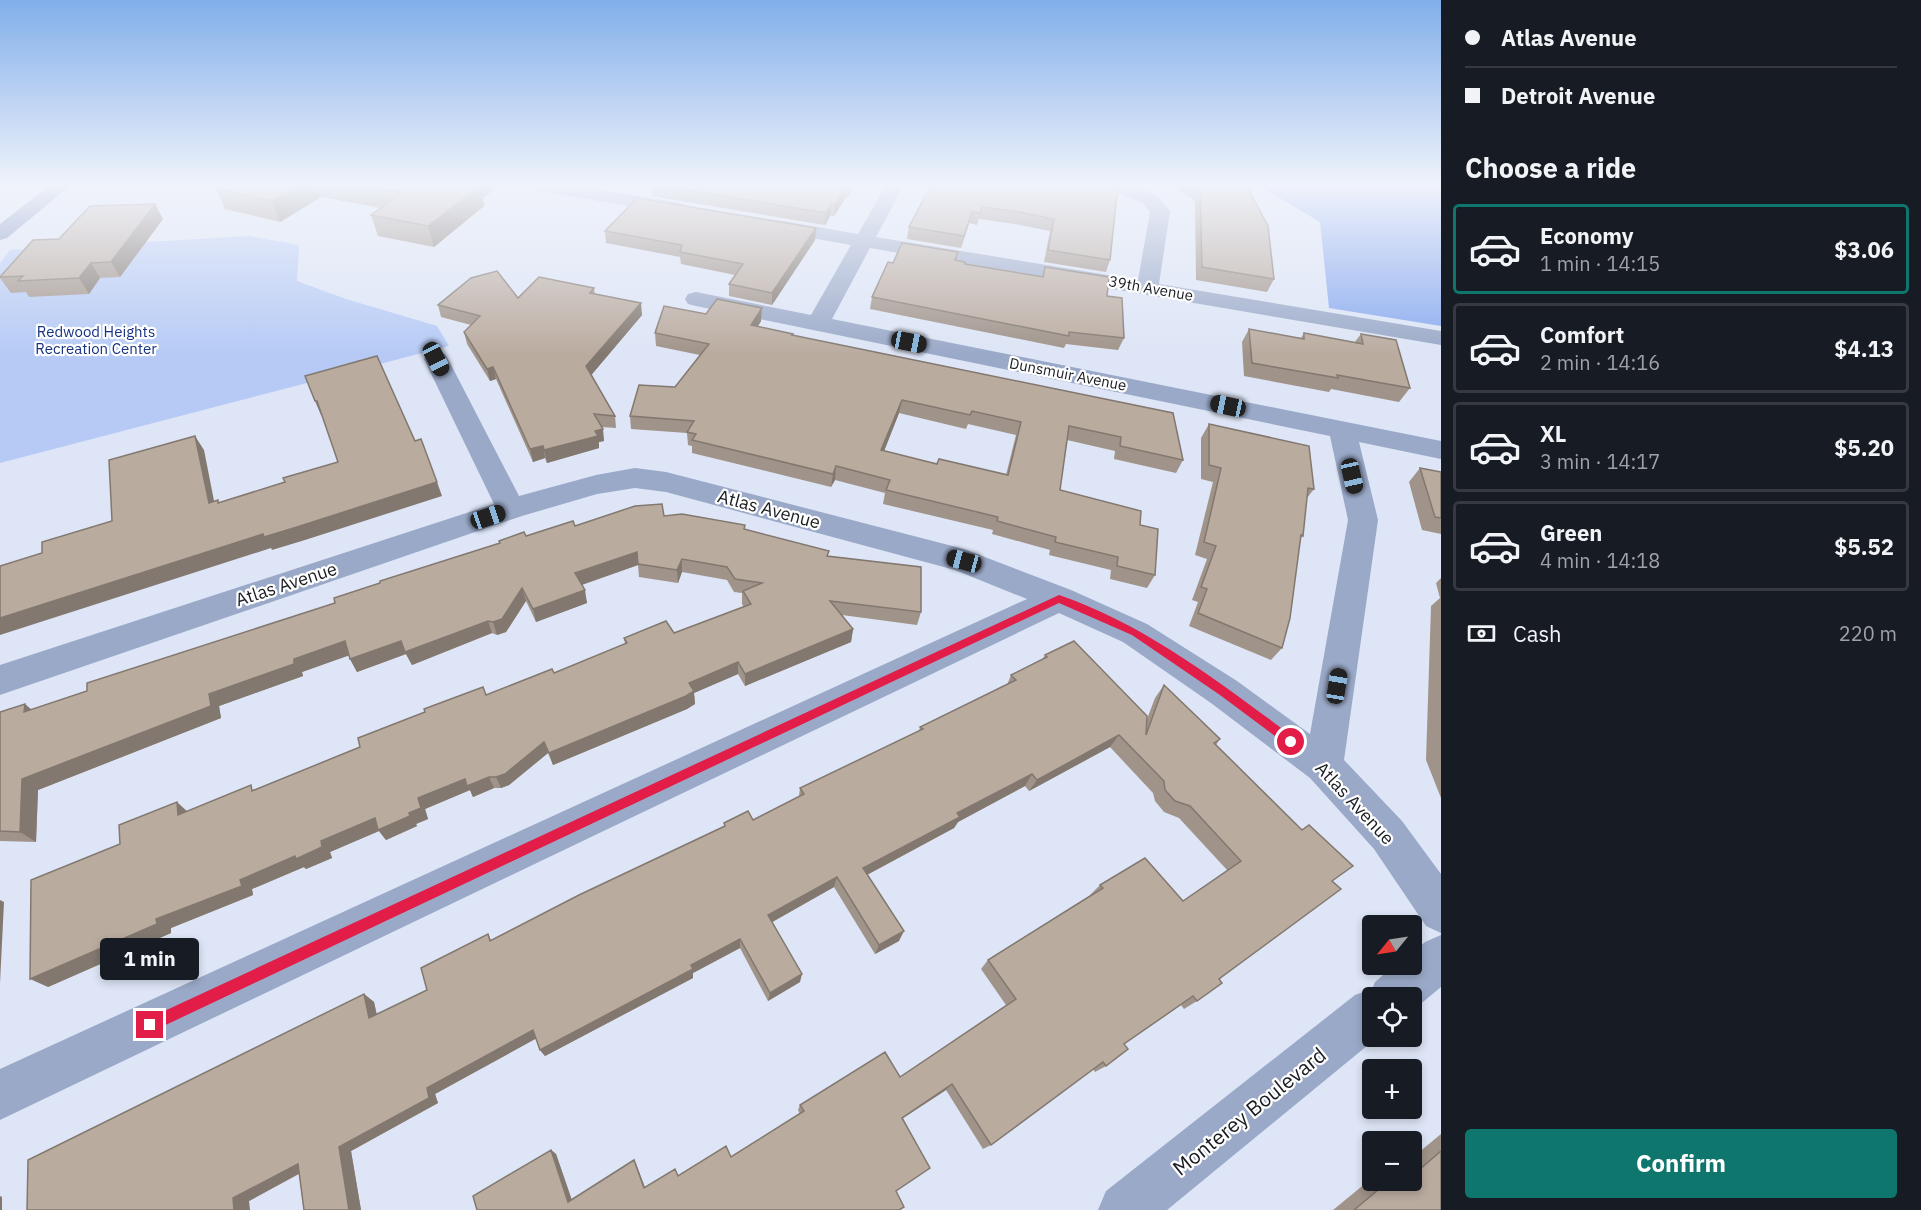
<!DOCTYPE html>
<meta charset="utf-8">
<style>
:root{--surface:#171b24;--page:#242831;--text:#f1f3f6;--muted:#9ea1a6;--line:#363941;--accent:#0f766e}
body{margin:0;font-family:"IBM Plex Sans",sans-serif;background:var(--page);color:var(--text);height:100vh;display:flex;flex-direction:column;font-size:22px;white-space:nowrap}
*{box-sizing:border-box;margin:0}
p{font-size:20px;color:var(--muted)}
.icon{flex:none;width:33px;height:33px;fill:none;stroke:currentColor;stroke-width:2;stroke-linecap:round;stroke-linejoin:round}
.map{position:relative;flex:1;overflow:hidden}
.drawer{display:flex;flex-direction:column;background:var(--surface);width:480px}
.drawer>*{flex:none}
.guide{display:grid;align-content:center;height:132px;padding:0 24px;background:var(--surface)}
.needle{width:39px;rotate:240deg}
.controls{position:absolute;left:1362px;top:915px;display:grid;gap:12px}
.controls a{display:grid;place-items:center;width:60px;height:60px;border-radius:6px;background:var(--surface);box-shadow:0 3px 9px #0003;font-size:30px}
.end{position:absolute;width:27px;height:27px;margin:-14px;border:8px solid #e11d48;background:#fff;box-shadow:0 0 0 3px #fff}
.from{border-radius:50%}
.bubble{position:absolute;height:42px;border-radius:6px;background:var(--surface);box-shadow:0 3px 9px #0003;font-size:20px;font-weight:700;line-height:42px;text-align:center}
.car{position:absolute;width:18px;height:36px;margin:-18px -9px;border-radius:8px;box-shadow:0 0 4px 2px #0007;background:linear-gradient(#222 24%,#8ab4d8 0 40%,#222 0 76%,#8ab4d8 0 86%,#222 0)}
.guide b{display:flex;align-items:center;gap:21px;height:57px;font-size:22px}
.guide b+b{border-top:2px solid var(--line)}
.guide i{width:15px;height:15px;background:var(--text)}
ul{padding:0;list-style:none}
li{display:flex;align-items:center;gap:18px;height:90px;margin:0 12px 9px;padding:0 12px;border:3px solid var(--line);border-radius:6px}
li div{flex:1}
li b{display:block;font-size:22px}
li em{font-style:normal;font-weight:700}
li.on{border-color:var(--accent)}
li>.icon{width:54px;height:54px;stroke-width:1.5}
h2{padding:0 24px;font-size:27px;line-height:72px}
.pay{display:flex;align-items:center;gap:15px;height:66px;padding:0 24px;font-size:22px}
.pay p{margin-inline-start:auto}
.cta{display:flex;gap:12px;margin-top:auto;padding:12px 24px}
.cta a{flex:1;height:69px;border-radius:6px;background:var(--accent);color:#fff;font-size:24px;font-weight:700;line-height:69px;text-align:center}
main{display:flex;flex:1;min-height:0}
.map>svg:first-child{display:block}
.green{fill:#b6caf5}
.forest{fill:#8aaaef}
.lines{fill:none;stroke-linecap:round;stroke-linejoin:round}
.minor{fill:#9aa9c8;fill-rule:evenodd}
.secondary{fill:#768bb8;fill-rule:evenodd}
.wall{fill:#a09389;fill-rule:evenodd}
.shaded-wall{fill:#82786f}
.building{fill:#baab9f;stroke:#82786f;stroke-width:1.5;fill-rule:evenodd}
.route{fill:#e11d48}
.labels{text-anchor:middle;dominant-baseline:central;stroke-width:4.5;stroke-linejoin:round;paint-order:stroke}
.far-street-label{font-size:15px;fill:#191c21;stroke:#fff}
.far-park-label{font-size:15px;fill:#173382;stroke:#fff}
.street-label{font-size:18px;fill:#191c21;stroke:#fff}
.near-street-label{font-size:21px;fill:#191c21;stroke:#fff}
</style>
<main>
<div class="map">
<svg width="1441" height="1210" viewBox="0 0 1441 1210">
<rect width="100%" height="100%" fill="#dde5f6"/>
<!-- green -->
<polygon class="green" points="249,236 299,245 297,281 346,299 437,326 449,346 0,463 0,263 10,250"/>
<!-- forest -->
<polygon class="forest" points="1258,185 1441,185 1441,326 1329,308 1320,222"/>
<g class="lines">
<!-- minor -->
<g class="minor">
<polygon points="532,185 574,185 679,203 686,205 689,209 686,213 679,215 541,191 534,189"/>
<path d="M886 185H904L876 237 1138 280 1150 212 1143 203 1109 189 1107 185C1133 185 1154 188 1170 211L1159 284 1441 331V345L870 248 832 319 1441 441V459L1359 442 1378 520 1344 760 1402 821 1441 874V933L1426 926 1374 849 1310 778 1211 703 1123 642 1059 613 0 1120V1069L1027 599 955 570 666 492 635 488 597 494 522 516 0 695V665L494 504 424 359 427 354 436 352 445 354 448 359 519 496 596 475 635 468 666 472 964 549 1071 590 1147 624 1237 681 1310 734 1348 520 1330 436 696 306 688 304 685 299 688 294 696 292 811 315 851 245 771 231 764 229 761 225 764 221 771 219 858 234Z"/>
<polygon points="1441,935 1441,987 1412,1011 1412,998 1372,998 1372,1036 1379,1036 1167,1210 1098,1210 1106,1191 1355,995 1372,989 1375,982 1396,964 1412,964 1412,953 1425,942"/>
</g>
<!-- secondary -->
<polygon class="secondary" points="50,185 71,185 7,238 0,240 0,224"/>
</g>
<!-- wall -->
<g class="wall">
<polygon points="223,185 500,185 483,198 484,206 434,247 378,236 371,215 381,208 321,197 280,222 225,209 216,189"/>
<polygon points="651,185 855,185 848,197 846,197 834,216 830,216 825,225 652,196"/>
<polygon points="931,185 1118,185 1110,260 1106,272 1044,262 1050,231 1015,224 979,219 977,225 969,223 961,248 907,239 909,227"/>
<polygon points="1171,185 1246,185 1274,279 1267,292 1196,280 1195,201"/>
<polygon points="163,219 120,277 100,278 89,294 29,297 26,292 11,293 0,278 0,277 59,239"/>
<polygon points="816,228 815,240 772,305 729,296 729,284 735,275 681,264 680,257 606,243 605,231"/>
<polygon points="958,252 956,261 965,264 1042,277 1045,267 1107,296 1124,338 1118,350 1066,344 1064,348 870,309 872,297"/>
<polygon points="594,288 595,294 642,315 591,375 615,416 616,428 602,427 604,441 599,442 599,448 547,463 545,458 533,462 496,379 490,381 467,344 464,332 471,325 441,317 438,305 518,298"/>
<path d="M706 314 761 321 758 326 793 336 1173 413 1183 460 1176 473 1114 459 1115 451 1067 440 1060 490 1140 525 1155 575 1147 588 1110 579 1111 570 1049 555 1050 550 992 534 993 530 883 504 885 493 835 480 831 487 692 453V446L688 445 687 433 631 429 630 416 675 387 700 355 656 346 655 333ZM899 413 966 429 968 424 1016 435 1006 475 937 464 884 451Z"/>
<polygon points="1249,329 1301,338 1304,333 1354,343 1361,334 1410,388 1399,402 1331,389 1329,392 1244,376 1242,342"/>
<polygon points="1209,424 1314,489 1307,498 1303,536 1300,539 1282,648 1271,660 1189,626 1198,602 1192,600 1207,559 1195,555 1213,482 1201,479 1201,438"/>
<polygon points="1420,468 1441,472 1441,534 1422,530 1409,482"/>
<polygon points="664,516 745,529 828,556 921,612 917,625 842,615 853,629 851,642 745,686 738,674 694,693 695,704 687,709 553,765 548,753 509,785 501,788 494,788 473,797 470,790 425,809 428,819 416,824 417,826 386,840 379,831 330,852 332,858 306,869 304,867 252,889 253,895 171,928 171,933 48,987 120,844 187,811 255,789 360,747 486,695 554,673 625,644 624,638 674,633 744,607 742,604 742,593 734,592 727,580 682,572 678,583 639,577 638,565 582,585 587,603 536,622 526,601 506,632 497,635 492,633 412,665 406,654 357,672 350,659 349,655 302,672 303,676 219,706 221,718 38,790 36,842 0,841 0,712 32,710 526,536 575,526"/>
<polygon points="1441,578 1441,798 1426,760 1431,606 1440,598 1436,583"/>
<polygon points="1045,655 1147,719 1155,698 1164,685 1220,739 1216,745 1332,881 1219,979 1197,1001 1184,1009 1181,1005 1124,1044 1106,1066 1095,1072 1093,1069 991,1145 983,1149 946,1090 903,1118 930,1168 477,1210 551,1150 556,1154 572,1200 636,1164 645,1187 731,1157 800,1114 798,1110 800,1105 900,1077 1006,1005 981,969 988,960 1091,895 1090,895 1100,885 1183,901 1228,871 1179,818 1164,812 1155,801 1153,793 1110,747 1029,791 1025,786 958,822 954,828 867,875 899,941 875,954 834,887 772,922 800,982 768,1001 740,948 693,973 693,978 545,1056 540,1050 536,1038 435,1094 438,1103 351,1151 361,1210 304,1210 299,1174 249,1201 27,1210 364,994 374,1002 377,1015 427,990 488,934 491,940 724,827 724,823 753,820 799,796 800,788 919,731 920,727 1007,685 1011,675 1042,660"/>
<polygon points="1441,1134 1441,1210 1333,1210 1372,1178 1372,1180 1412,1180 1412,1158"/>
</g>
<!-- shaded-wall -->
<g class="shaded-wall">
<polygon points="300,185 317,185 321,197 280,222 272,201"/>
<polygon points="471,185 500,185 483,198 484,206 434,247 428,226"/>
<polygon points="847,185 846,197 834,216 835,205"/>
<polygon points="849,185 855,185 848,197"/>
<polygon points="155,204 163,219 120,277 111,262"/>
<polygon points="832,204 830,216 825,225 826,213"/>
<polygon points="972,212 969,223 961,248 964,236"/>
<polygon points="816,228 815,240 772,305 772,293"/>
<polygon points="91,263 100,278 89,294 79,278"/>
<polygon points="641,303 642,315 588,379 586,366"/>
<polygon points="762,308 761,321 751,338 751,325"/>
<polygon points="493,367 496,379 490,381 487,369"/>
<polygon points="902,400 899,413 879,464 881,450"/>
<polygon points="315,401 317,401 323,414 321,415"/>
<polygon points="603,429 604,441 599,442 599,448 547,463 544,450"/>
<polygon points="195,436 204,450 217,516 209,503"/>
<polygon points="543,446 545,458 533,462 530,449"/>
<polygon points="836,466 835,480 831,487 833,474"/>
<polygon points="437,482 442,496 305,540 272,550 271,548 0,635 0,618 263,534"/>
<polygon points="637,552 638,565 578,586 575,573"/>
<polygon points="682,559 682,572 678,583 677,570"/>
<polygon points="522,588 526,601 506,632 497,635 493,622"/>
<polygon points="585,590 587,603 536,622 533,609"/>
<polygon points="488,621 492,633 412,665 406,654 357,672 350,659 401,641"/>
<polygon points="853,629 851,642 745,686 745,674"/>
<polygon points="345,641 353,654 302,672 303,676 219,706 221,718 38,790 36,842 20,832 22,779 209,694 294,659"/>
<polygon points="738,662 738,674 694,693 695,704 687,709 553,765 549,753 689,683"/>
<polygon points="25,704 39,716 24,712"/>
<polygon points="1119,735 1110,747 1029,791 1037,780"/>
<polygon points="544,742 548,753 509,785 501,788 496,777"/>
<polygon points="1032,774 1025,786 958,822 954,828 859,879 863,868 957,813"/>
<polygon points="489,777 494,788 473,797 470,790 425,809 428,819 416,824 417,826 386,840 379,831 330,852 332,858 306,869 304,867 252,889 253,895 171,928 171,933 48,987 30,979 321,841 375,818 409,813 418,798 465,779"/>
<polygon points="177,802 189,813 178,815"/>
<polygon points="837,877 834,887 767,925 768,915"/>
<polygon points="0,900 4,902 0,983"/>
<polygon points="904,931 899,941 875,954 879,945"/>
<polygon points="740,939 740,948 693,973 693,978 545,1056 540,1050 691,965"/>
<polygon points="802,974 800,982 768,1001 770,993"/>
<polygon points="364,994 374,1002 379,1026 369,1018"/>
<polygon points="533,1030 539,1037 435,1094 438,1103 351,1151 361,1210 349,1210 339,1147 427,1088"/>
<polygon points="952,1084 946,1090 897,1122 902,1118"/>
<polygon points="551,1150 556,1154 573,1204 568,1202"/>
<polygon points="634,1160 636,1164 646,1191 644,1188"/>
<polygon points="298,1164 311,1167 249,1201 250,1210 234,1210 233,1198"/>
<polygon points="0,1196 2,1197 2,1210 0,1210"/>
</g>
<!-- building -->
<g class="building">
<polygon points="223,185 300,185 272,201 216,189"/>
<polygon points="358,185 477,185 480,186 428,226 371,215 402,193"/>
<polygon points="656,185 849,185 847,185 835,205 832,204 826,213"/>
<polygon points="931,185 1118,185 1110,260 1048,250 1054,219 1019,212 982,207 980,213 972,212 964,236 909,227"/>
<polygon points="1194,185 1246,185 1268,226 1274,279 1202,267 1200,189"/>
<polygon points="637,198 816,228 772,293 729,284 743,264 680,252 682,245 605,231"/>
<polygon points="155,204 111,262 91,263 79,278 18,281 23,276 0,277 33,240 59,239 90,206"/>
<polygon points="902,243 958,252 955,260 965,262 965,264 1043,277 1045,267 1109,277 1107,296 1122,298 1124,338 1069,332 1069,336 872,297 888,262 893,263"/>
<polygon points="497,271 518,298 539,277 594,288 590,293 641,303 586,366 615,416 594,414 603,429 595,431 598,436 544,450 543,446 530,449 493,367 487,369 464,332 480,316 438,305 471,278"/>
<path d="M717 299 762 308 751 325 793 334 792 335 1173 413 1183 460 1120 446 1121 437 1069 426 1060 490 1141 511 1140 525 1158 529 1155 575 1117 566 1118 557 1055 542 1056 537 997 521 998 517 886 490 890 480 836 466 833 474 692 440 696 434 687 432 694 421 630 416 639 385 675 387 709 344 655 333 664 306 706 314ZM902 400 970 415 972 411 1021 422 1008 475 939 459 937 464 881 450Z"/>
<polygon points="1249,329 1304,339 1304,333 1363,344 1361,334 1396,340 1410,388 1337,375 1338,378 1252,363"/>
<polygon points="377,356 415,441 421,439 437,482 297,527 264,537 263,534 0,618 0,566 42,553 42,542 112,521 109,460 195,436 209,503 218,500 218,503 285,482 283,478 338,462 317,401 315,401 305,376"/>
<polygon points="1209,424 1309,446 1314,489 1308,488 1303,536 1301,535 1290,618 1282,648 1198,613 1207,589 1201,587 1216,546 1204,542 1221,468 1209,465"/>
<polygon points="1420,468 1441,472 1441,518 1435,517"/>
<polygon points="662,504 664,516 682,514 745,525 744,529 829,551 827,556 921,567 921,612 830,601 853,629 745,674 738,662 689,683 694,691 686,696 549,753 544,742 505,774 496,777 489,777 467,786 465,779 418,798 421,808 409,813 410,816 378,830 375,818 321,841 322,847 296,859 295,856 240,880 242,886 156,919 157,924 30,979 31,880 120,844 119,825 177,802 178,815 251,785 252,791 360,747 358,738 425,712 424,709 483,687 486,695 552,669 554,673 627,643 624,638 666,621 674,633 751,604 743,591 762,583 735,579 727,567 682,559 677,570 638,564 637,552 575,573 585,590 533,609 522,588 502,619 493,622 488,621 405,652 401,641 350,659 345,641 294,659 294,664 209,694 211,706 22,779 20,832 0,831 0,712 25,704 24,712 87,691 87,683 335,603 334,598 380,583 380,581 500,543 499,541 524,532 526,536 573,521 575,526 635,506"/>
<polygon points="1074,641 1147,716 1146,735 1164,685 1220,739 1214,743 1302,830 1309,825 1353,866 1332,881 1341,889 1219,979 1222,983 1197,1001 1193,996 1124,1044 1128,1049 1106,1066 1103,1062 991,1145 952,1084 902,1118 930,1168 896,1191 904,1207 899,1210 477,1210 473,1196 551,1150 568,1202 634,1160 644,1188 675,1169 678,1176 726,1146 731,1157 804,1111 800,1105 885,1052 900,1077 1016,999 988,960 1103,888 1100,885 1145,858 1183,901 1241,861 1190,806 1175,801 1165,790 1164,781 1119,735 1037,780 1032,774 957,813 960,817 863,868 904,931 879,945 837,877 768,915 802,974 770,993 740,939 691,965 693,969 540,1050 533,1030 427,1088 429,1098 339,1147 349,1210 304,1210 298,1164 233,1198 234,1210 27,1210 28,1160 364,994 369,1018 427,990 421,968 488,934 490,941 579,895 725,826 724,823 748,811 753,820 804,794 800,788 923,729 920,727 1016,680 1011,675 1047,657 1045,655"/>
<polygon points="1441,1151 1441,1210 1354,1210 1390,1180 1406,1181 1412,1180 1412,1176"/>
</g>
<!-- sky -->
<linearGradient id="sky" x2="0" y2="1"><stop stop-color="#81afea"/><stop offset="0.52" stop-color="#f0f3fb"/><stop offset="1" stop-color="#f0f3fb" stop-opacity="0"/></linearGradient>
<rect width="1441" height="355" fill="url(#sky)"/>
<!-- route -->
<path class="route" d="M1059 595C1147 625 1221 684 1295 738V745H1287L1220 695 1132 635 1059 603 155 1030 150 1032 145 1030 143 1025 145 1020Z"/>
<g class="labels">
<!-- far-street labels -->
<g class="far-street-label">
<text transform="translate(1151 288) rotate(10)">39th Avenue</text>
<text transform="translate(1068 374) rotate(11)">Dunsmuir Avenue</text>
</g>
<!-- far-park labels -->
<g class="far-park-label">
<text x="96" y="331">Redwood Heights<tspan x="96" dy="17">Recreation Center</tspan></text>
</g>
<!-- street labels -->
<g class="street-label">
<text transform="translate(769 509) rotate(15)">Atlas Avenue</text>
<text transform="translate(286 584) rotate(-18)">Atlas Avenue</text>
<text transform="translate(1355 803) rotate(47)">Atlas Avenue</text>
</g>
<!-- near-street labels -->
<g class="near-street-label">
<text transform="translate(1249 1111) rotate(-39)">Monterey Boulevard</text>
</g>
</g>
</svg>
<div class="controls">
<a><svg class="needle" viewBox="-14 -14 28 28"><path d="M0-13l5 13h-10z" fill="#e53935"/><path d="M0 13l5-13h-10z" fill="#9ea1a6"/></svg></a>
<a><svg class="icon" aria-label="locate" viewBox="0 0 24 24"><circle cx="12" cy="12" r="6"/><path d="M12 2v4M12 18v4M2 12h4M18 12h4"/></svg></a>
<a>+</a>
<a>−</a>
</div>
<i class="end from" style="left:1291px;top:742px"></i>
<i class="end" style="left:150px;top:1025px"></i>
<div class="bubble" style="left:100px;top:938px;width:99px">1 min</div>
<i class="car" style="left:909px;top:342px;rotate:101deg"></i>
<i class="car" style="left:436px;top:359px;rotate:153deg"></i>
<i class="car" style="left:1228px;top:406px;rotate:282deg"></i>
<i class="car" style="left:1352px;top:476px;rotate:167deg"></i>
<i class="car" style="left:488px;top:517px;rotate:71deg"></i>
<i class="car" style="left:964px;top:561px;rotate:285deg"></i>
<i class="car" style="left:1337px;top:686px;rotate:9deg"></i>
</div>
<section class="drawer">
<div class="guide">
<b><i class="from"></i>Atlas Avenue</b>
<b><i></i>Detroit Avenue</b>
</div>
<h2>Choose a ride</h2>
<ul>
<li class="on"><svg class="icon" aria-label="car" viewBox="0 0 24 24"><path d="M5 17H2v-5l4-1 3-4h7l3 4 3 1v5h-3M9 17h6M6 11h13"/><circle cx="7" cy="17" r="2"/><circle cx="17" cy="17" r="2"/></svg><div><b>Economy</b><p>1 min · 14:15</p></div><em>$3.06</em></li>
<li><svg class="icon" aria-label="car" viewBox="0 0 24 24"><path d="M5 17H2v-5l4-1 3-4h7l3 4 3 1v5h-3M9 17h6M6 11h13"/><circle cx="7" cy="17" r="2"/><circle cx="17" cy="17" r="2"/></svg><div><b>Comfort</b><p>2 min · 14:16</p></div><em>$4.13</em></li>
<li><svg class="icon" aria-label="car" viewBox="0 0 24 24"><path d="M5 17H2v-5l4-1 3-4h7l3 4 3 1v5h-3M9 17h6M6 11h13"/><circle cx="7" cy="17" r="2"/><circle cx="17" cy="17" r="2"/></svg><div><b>XL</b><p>3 min · 14:17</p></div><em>$5.20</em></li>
<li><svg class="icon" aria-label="car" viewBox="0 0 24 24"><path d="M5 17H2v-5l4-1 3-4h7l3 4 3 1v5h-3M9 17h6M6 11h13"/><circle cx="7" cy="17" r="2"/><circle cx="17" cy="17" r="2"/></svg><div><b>Green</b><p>4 min · 14:18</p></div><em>$5.52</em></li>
</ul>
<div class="pay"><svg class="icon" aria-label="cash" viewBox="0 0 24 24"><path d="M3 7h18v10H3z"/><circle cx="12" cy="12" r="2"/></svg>Cash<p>220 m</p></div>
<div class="cta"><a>Confirm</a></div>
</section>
</main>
